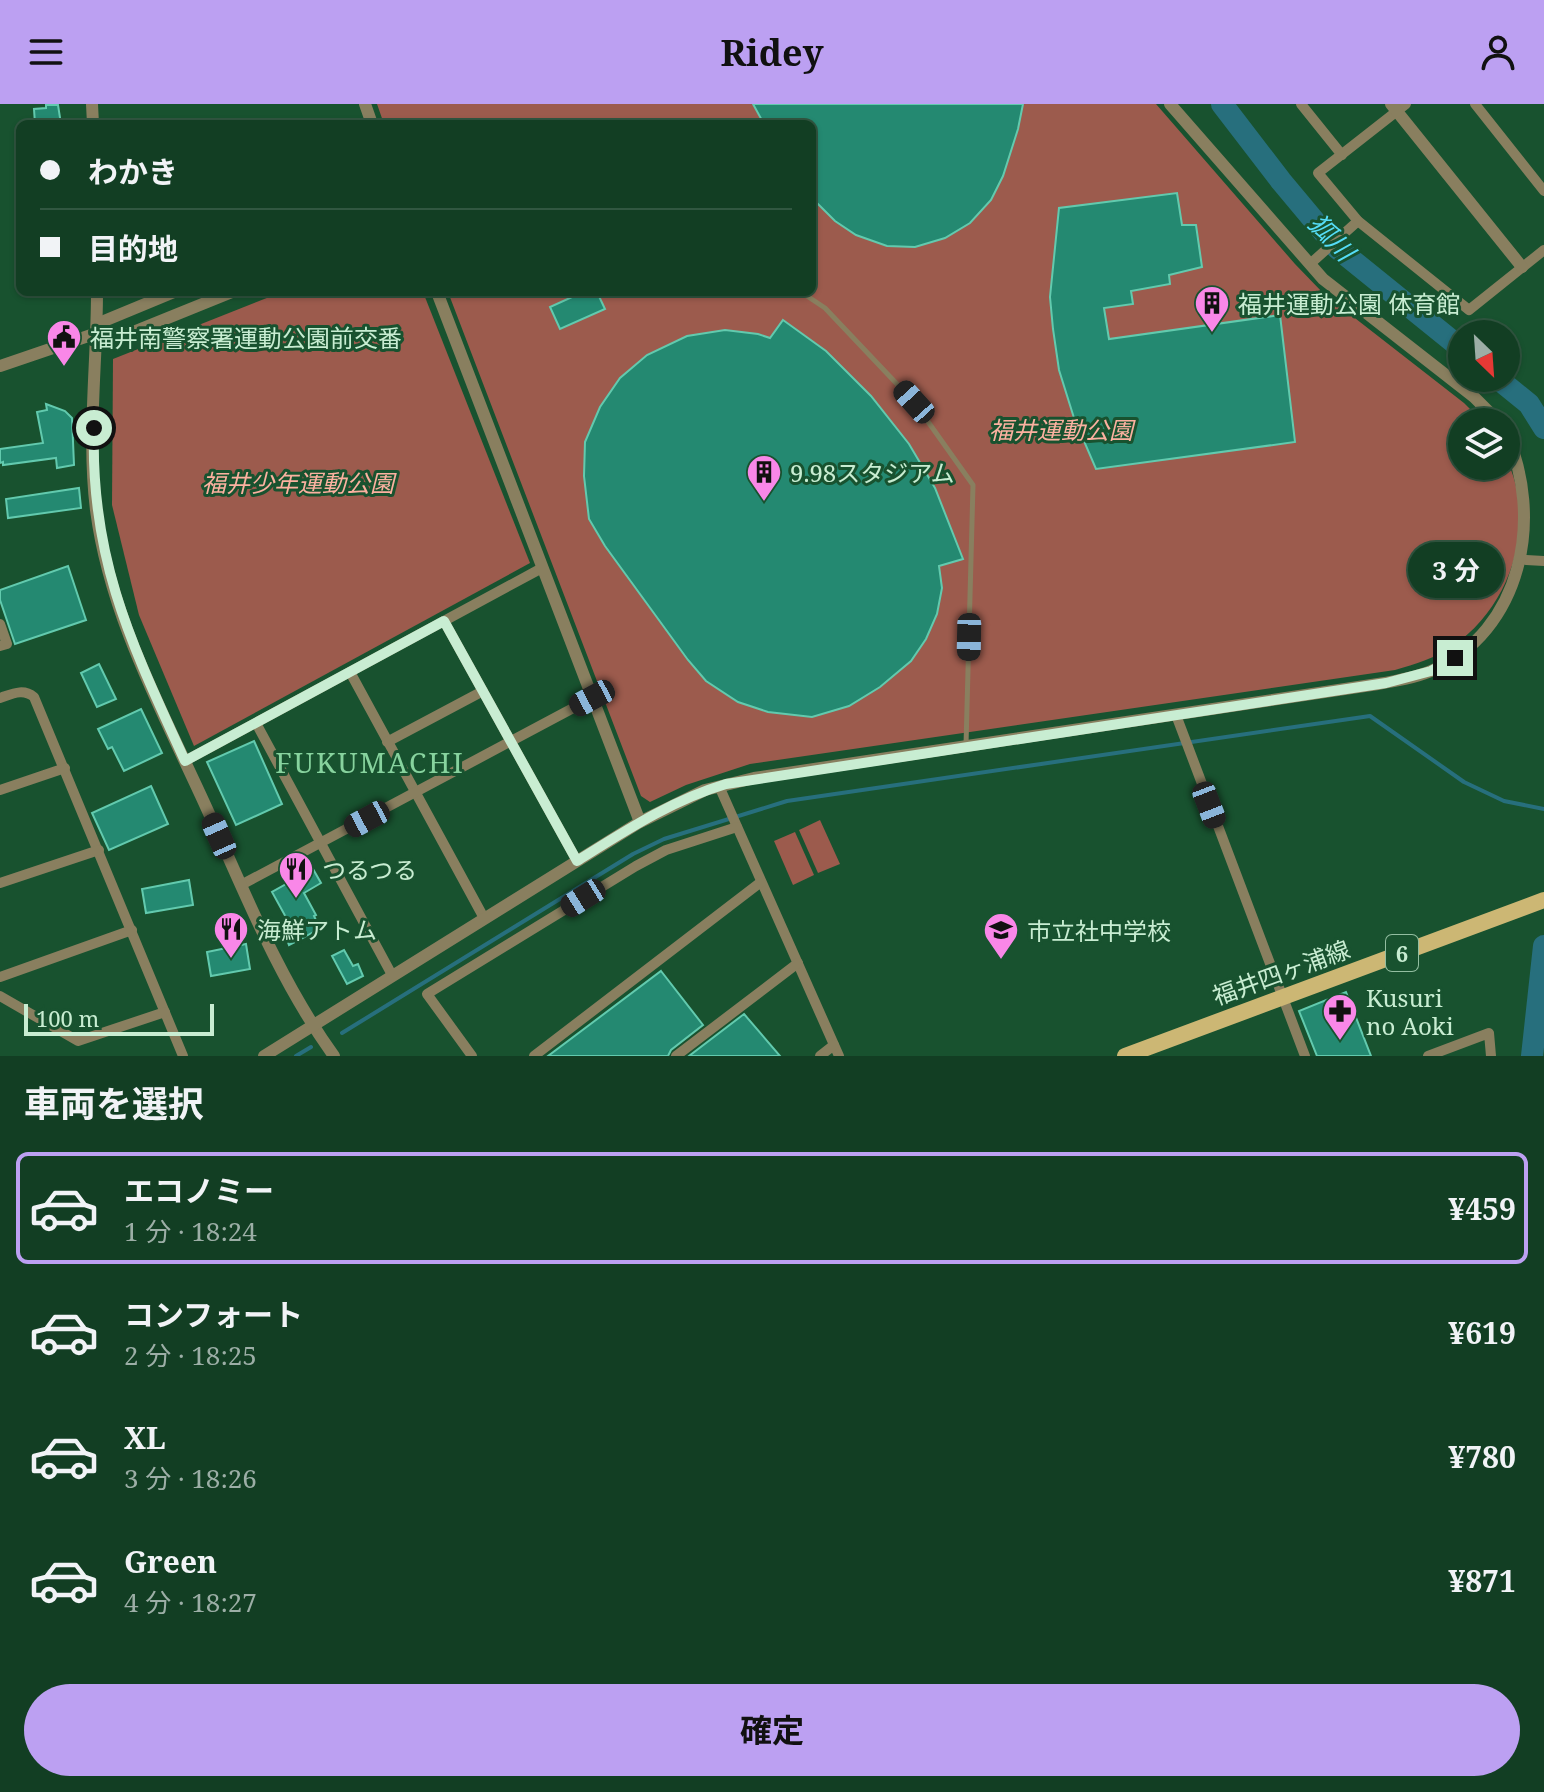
<!DOCTYPE html>
<html lang="ja">
<meta charset="utf-8">
<style>
:root{--surface:#123e23;--page:#1b452b;--text:#f1f3f6;--muted:#9caea6;--line:#315741;--accent:#bca0f2}
body{margin:0;font-family:"Noto Serif","Noto Sans JP",serif;background:var(--page);color:var(--text);height:100vh;display:flex;flex-direction:column;font-size:30px;white-space:nowrap}
*{box-sizing:border-box;margin:0}
p{font-size:26px;color:var(--muted)}
.icon{flex:none;width:44px;height:44px;fill:none;stroke:currentColor;stroke-width:2;stroke-linecap:round;stroke-linejoin:round}
.map{position:relative;height:952px;overflow:hidden}
.side{display:flex;flex-direction:column;background:var(--surface);flex:1}
.side>*{flex:none}
.banner{position:absolute;left:16px;top:16px;width:800px;height:176px;border-radius:12px;box-shadow:0 2px 6px #0004,0 0 0 2px var(--line);display:grid;align-content:center;height:176px;padding:0 24px;background:var(--surface)}
.needle{width:52px;rotate:155deg}
.tools{position:absolute;left:1448px;top:216px;display:grid;gap:16px}
.tools a{display:grid;place-items:center;width:72px;height:72px;border-radius:50%;background:var(--surface);box-shadow:0 2px 6px #0004,0 0 0 2px var(--line);font-size:40px}
.scale{position:absolute;left:24px;bottom:20px;width:190px;box-sizing:border-box;padding-left:8px;border:4px solid #c8edd2;border-top:0;font-size:22px;line-height:28px;white-space:nowrap;color:#c8edd2;-webkit-text-stroke:6px #18522f;paint-order:stroke}
.end{position:absolute;width:36px;height:36px;margin:-18px;border:10px solid #c8edd2;background:#111;box-shadow:0 0 0 4px #111}
.from{border-radius:50%}
.bubble{position:absolute;height:56px;border-radius:28px;background:var(--surface);box-shadow:0 2px 6px #0004,0 0 0 2px var(--line);font-size:26px;font-weight:700;line-height:56px;text-align:center}
.car{position:absolute;width:24px;height:48px;margin:-24px -12px;border-radius:10px;box-shadow:0 0 6px 2px #0007;background:linear-gradient(#222 24%,#8ab4d8 0 40%,#222 0 76%,#8ab4d8 0 86%,#222 0)}
.banner b{display:flex;align-items:center;gap:28px;height:76px;font-size:30px}
.banner b+b{border-top:2px solid var(--line)}
.banner i{width:20px;height:20px;background:var(--text)}
ul{padding:0;list-style:none}
li{display:flex;align-items:center;gap:24px;height:112px;margin:0 16px 12px;padding:0 8px;border:4px solid transparent;border-radius:12px}
li div{flex:1}
li b{display:block;font-size:30px}
li em{font-style:normal;font-weight:700}
li.on{border-color:var(--accent)}
li>.icon{width:72px;height:72px;stroke-width:1.5}
h2{padding:0 24px;font-size:36px;line-height:96px}
.action{display:flex;gap:16px;margin-top:auto;padding:16px 24px}
.action a{flex:1;height:92px;border-radius:48px;background:var(--accent);color:#111;font-size:32px;font-weight:700;line-height:92px;text-align:center}
header{display:flex;justify-content:space-between;align-items:center;height:104px;padding:0 24px;background:var(--accent);color:#111;font-size:36px;font-weight:700}
.map>svg:first-child{display:block}
.green{fill:#9c5b4d}
.lines{fill:none;stroke-linecap:round;stroke-linejoin:round}
.stream{stroke:#276f7d;stroke-width:4}
.river{stroke:#276f7d;stroke-width:22}
.building{fill:#248971;stroke:#62caae;stroke-width:2}
.service{stroke:#897f5f;stroke-width:5}
.minor{stroke:#897f5f;stroke-width:10}
.tertiary{stroke:#897f5f;stroke-width:12}
.primary{stroke:#ccb774;stroke-width:16}
.route{stroke:#c8edd2;stroke-width:10}
.labels{text-anchor:middle;dominant-baseline:central;stroke-width:6;stroke-linejoin:round;paint-order:stroke}
.shield{fill:#18522f;stroke:#93bea1;stroke-width:2}
.shield-label{font-size:22px;font-weight:bold;fill:#c8edd2}
.poi-label{font-size:24px;fill:#c8edd2;stroke:#18522f;text-anchor:start}
.park-label{font-size:24px;font-style:italic;fill:#fbb1a0;stroke:#18522f}
.street-label{font-size:24px;fill:#c8edd2;stroke:#18522f}
.water-label{font-size:26px;font-style:italic;fill:#55ddf7;stroke:#18522f}
.quarter-label{font-size:28px;letter-spacing:2px;fill:#87d39e;stroke:#18522f}
</style>
<header><svg class="icon" aria-label="menu" viewBox="0 0 24 24"><path d="M4 6h16M4 12h16M4 18h16"/></svg>Ridey<svg class="icon" aria-label="person" viewBox="0 0 24 24"><circle cx="12" cy="8" r="4"/><path d="M4 21q1-7 8-7t8 7"/></svg></header>
<div class="map">
<svg width="1544" height="952" viewBox="0 0 1544 952">
<rect width="100%" height="100%" fill="#18522f"/>
<!-- green -->
<g class="green">
<path d="M377 0H1156L1295 160 1324 190 1464 299 1483 318H1462V362H1506V354C1538 420 1511 502 1453 542 1436 554 1415 560 1395 566L750 660 686 681 650 698 641 692 448 188H812V20H384Z"/>
<polygon points="282,188 423,188 530,459 194,642 139,511 112,401 113,255"/>
<polygon points="820,716 840,760 818,769 799,726"/>
<polygon points="795,728 814,771 793,781 774,737"/>
</g>
<g class="lines">
<!-- stream -->
<g class="stream">
<polyline points="342,929 633,750 664,735 787,697 1370,612 1464,678 1504,697 1544,705"/>
<polyline points="296,952 311,943"/>
</g>
<!-- river -->
<g class="river">
<polyline points="1222,0 1281,77 1337,144 1462,245"/>
<polyline points="1497,274 1529,300 1544,324"/>
<polyline points="1532,952 1544,842"/>
</g>
</g>
<!-- building -->
<g class="building">
<polygon points="753,0 1023,0 1018,25 1003,72 991,96 970,119 945,134 915,143 887,142 856,131 835,117 812,94 812,20 764,20"/>
<polygon points="46,1 58,1 61,20 35,20 34,5 46,4"/>
<polygon points="1177,89 1182,121 1196,121 1202,163 1169,171 1170,180 1131,187 1133,200 1104,204 1109,235 1280,211 1295,338 1096,365 1074,314 1059,266 1053,225 1050,193 1059,104"/>
<polygon points="583,188 597,188 605,205 560,225 550,203"/>
<polygon points="783,216 826,247 871,292 909,340 935,384 963,455 939,462 942,484 937,510 926,535 911,557 880,583 849,602 812,613 768,608 738,598 706,577 688,556 605,442 589,415 584,372 585,338 600,303 620,274 647,251 687,232 725,226 758,230 770,234"/>
<polygon points="46,300 65,307 72,314 74,361 57,364 56,354 3,361 3,358 0,359 0,345 43,339 37,308 47,306"/>
<polygon points="79,384 81,404 8,414 6,395"/>
<polygon points="68,462 86,516 15,540 0,496 0,486"/>
<polygon points="99,560 116,595 97,603 81,569"/>
<polygon points="141,605 162,649 124,667 112,643 108,645 98,625"/>
<polygon points="254,637 282,700 236,721 207,658"/>
<polygon points="151,682 168,720 109,746 92,709"/>
<polygon points="313,765 321,779 304,789 316,811 314,812 320,825 289,841 285,830 293,826 272,788"/>
<polygon points="189,776 193,801 146,809 142,785"/>
<polygon points="246,840 250,865 211,872 207,848"/>
<polygon points="344,846 353,862 358,860 363,872 347,880 332,852"/>
<polygon points="661,867 703,921 671,946 668,952 548,952"/>
<polygon points="1346,888 1371,952 1317,952 1299,907"/>
<polygon points="744,910 780,952 689,952"/>
</g>
<g class="lines">
<!-- service -->
<polyline class="service" points="801,188 825,204 914,298 973,381 966,641"/>
<!-- minor -->
<g class="minor">
<polyline points="1301,0 1342,51"/>
<polyline points="1406,0 1318,69 1358,117 1469,206 1544,146"/>
<polyline points="1475,0 1544,87"/>
<polyline points="1310,160 1358,117"/>
<polyline points="1526,456 1544,457"/>
<polyline points="444,517 577,757"/>
<polyline points="0,520 7,540 0,542"/>
<polyline points="350,568 484,814"/>
<path d="M0 594C12 590 23 584 34 593L183 952"/>
<polyline points="1176,611 1305,952"/>
<polyline points="256,619 392,871"/>
<polyline points="387,638 483,587"/>
<polyline points="185,657 542,464"/>
<polyline points="719,682 839,952"/>
<polyline points="0,686 65,664"/>
<polyline points="0,779 99,746"/>
<polyline points="241,781 592,594"/>
<polyline points="0,873 132,826"/>
<polyline points="0,892 78,937 165,908"/>
<polyline points="472,952 427,890 636,762 666,746 737,723"/>
<polyline points="534,952 761,778"/>
<polyline points="676,952 798,859"/>
<polyline points="820,952 834,941"/>
<polyline points="1428,952 1489,929 1491,952"/>
</g>
<!-- tertiary -->
<g class="tertiary">
<polyline points="92,0 93,20"/>
<polyline points="365,0 372,20"/>
<polyline points="1170,0 1323,175 1474,293 1499,318"/>
<polyline points="1391,0 1522,163"/>
<path d="M97 188C97 260 87 334 96 406 110 513 163 608 207 705 245 789 279 876 334 952"/>
<polyline points="437,188 640,718"/>
<polyline points="97,229 106,239 232,188"/>
<polyline points="97,229 104,217 174,188"/>
<polyline points="0,262 97,229"/>
<path d="M264 952 640 718 705 686 754 674 1378 580C1396 577 1414 574 1431 567 1523 527 1544 413 1506 329"/>
</g>
<!-- primary -->
<polyline class="primary" points="1125,952 1544,796"/>
</g>
<g class="lines">
<!-- route -->
<path class="route" d="M94 324C90 456 132 541 185 657L444 517 577 757C625 727 672 696 726 680L1386 579 1431 567 1455 554"/>
</g>
<!-- icons -->
<defs>
<g id="building-pin" transform="scale(1.8)"><path d="M0 17L-7.5 6A9.5 9.5 0 1 1 7.5 6Z" fill="#f987e8" stroke="#18522f"/><path d="M-4-6H4V6H1V3H-1V6H-4ZM-2.5-4.3h1.7v1.8h-1.7ZM.8-4.3h1.7v1.8H.8ZM-2.5-1h1.7V.8h-1.7ZM.8-1h1.7V.8H.8Z" fill="#111"/></g>
<g id="civic-pin" transform="scale(1.8)"><path d="M0 17L-7.5 6A9.5 9.5 0 1 1 7.5 6Z" fill="#f987e8" stroke="#18522f"/><path d="M-.6-6.5H3V-4.5H.6V-3L4-1V1h2V6H-6V1h2V-1L-.6-3ZM-1.2 2.5V6h2.4V2.5Z" fill="#111"/></g>
<g id="restaurant-pin" transform="scale(1.8)"><path d="M0 17L-7.5 6A9.5 9.5 0 1 1 7.5 6Z" fill="#f987e8" stroke="#18522f"/><path d="M-5-6h1v4h1v-4h1v4h1v-4h1v5L-1.5 .5V6h-2V.5L-5-1ZM5-6V6H3V1.5H1.5Q1.5-4 5-6Z" fill="#111"/></g>
<g id="school-pin" transform="scale(1.8)"><path d="M0 17L-7.5 6A9.5 9.5 0 1 1 7.5 6Z" fill="#f987e8" stroke="#18522f"/><path d="M0-5L7-2L0 1L-7-2ZM-4 1L0 2.5L4 1V4Q0 6-4 4Z" fill="#111"/></g>
<g id="pharmacy-pin" transform="scale(1.8)"><path d="M0 17L-7.5 6A9.5 9.5 0 1 1 7.5 6Z" fill="#f987e8" stroke="#18522f"/><path d="M-2-6h4v4h4v4h-4v4h-4v-4h-4v-4h4Z" fill="#111"/></g>
</defs>
<g fill-rule="evenodd">
<use href="#building-pin" x="1212" y="199"/>
<use href="#civic-pin" x="64" y="233"/>
<use href="#building-pin" x="764" y="368"/>
<use href="#restaurant-pin" x="296" y="765"/>
<use href="#restaurant-pin" x="231" y="825"/>
<use href="#school-pin" x="1001" y="826"/>
<use href="#pharmacy-pin" x="1340" y="907"/>
</g>
<g class="labels">
<!-- shield labels -->
<rect class="shield" x="1386" y="831" width="32" height="36" rx="6"/>
<g class="shield-label">
<text x="1402" y="849">6</text>
</g>
<!-- poi labels -->
<g class="poi-label">
<text x="1238" y="199">福井運動公園 体育館</text>
<text x="90" y="233">福井南警察署運動公園前交番</text>
<text x="790" y="368">9.98スタジアム</text>
<text x="322" y="765">つるつる</text>
<text x="257" y="825">海鮮アトム</text>
<text x="1027" y="826">市立社中学校</text>
<text x="1366" y="893">Kusuri<tspan x="1366" dy="28">no Aoki</tspan></text>
</g>
<!-- park labels -->
<g class="park-label">
<text x="1061" y="325">福井運動公園</text>
<text x="298" y="378">福井少年運動公園</text>
</g>
<!-- street labels -->
<g class="street-label">
<text transform="translate(1281 868) rotate(-20)">福井四ヶ浦線</text>
</g>
<!-- water labels -->
<g class="water-label">
<text transform="translate(1332 133) rotate(47)">狐川</text>
</g>
<!-- quarter labels -->
<g class="quarter-label">
<text x="370" y="658">FUKUMACHI</text>
</g>
</g>
</svg>
<div class="tools">
<a><svg class="needle" viewBox="-14 -14 28 28"><path d="M0-13l5 13h-10z" fill="#e53935"/><path d="M0 13l5-13h-10z" fill="#9caea6"/></svg></a>
<a><svg class="icon" aria-label="layers" viewBox="0 0 24 24"><path d="M12 4l9 5-9 5-9-5zM3 14l9 5 9-5"/></svg></a>
</div>
<div class="scale">100 m</div>
<i class="end from" style="left:94px;top:324px"></i>
<i class="end" style="left:1455px;top:554px"></i>
<div class="bubble" style="left:1408px;top:438px;width:96px">3 分</div>
<i class="car" style="left:914px;top:298px;rotate:318deg"></i>
<i class="car" style="left:969px;top:533px;rotate:181deg"></i>
<i class="car" style="left:592px;top:594px;rotate:242deg"></i>
<i class="car" style="left:1209px;top:701px;rotate:159deg"></i>
<i class="car" style="left:367px;top:715px;rotate:242deg"></i>
<i class="car" style="left:219px;top:732px;rotate:336deg"></i>
<i class="car" style="left:583px;top:794px;rotate:238deg"></i>
<div class="banner">
<b><i class="from"></i>わかき</b>
<b><i></i>目的地</b>
</div>
</div>
<section class="side">
<h2>車両を選択</h2>
<ul>
<li class="on"><svg class="icon" aria-label="car" viewBox="0 0 24 24"><path d="M5 17H2v-5l4-1 3-4h7l3 4 3 1v5h-3M9 17h6M6 11h13"/><circle cx="7" cy="17" r="2"/><circle cx="17" cy="17" r="2"/></svg><div><b>エコノミー</b><p>1 分 · 18:24</p></div><em>¥459</em></li>
<li><svg class="icon" aria-label="car" viewBox="0 0 24 24"><path d="M5 17H2v-5l4-1 3-4h7l3 4 3 1v5h-3M9 17h6M6 11h13"/><circle cx="7" cy="17" r="2"/><circle cx="17" cy="17" r="2"/></svg><div><b>コンフォート</b><p>2 分 · 18:25</p></div><em>¥619</em></li>
<li><svg class="icon" aria-label="car" viewBox="0 0 24 24"><path d="M5 17H2v-5l4-1 3-4h7l3 4 3 1v5h-3M9 17h6M6 11h13"/><circle cx="7" cy="17" r="2"/><circle cx="17" cy="17" r="2"/></svg><div><b>XL</b><p>3 分 · 18:26</p></div><em>¥780</em></li>
<li><svg class="icon" aria-label="car" viewBox="0 0 24 24"><path d="M5 17H2v-5l4-1 3-4h7l3 4 3 1v5h-3M9 17h6M6 11h13"/><circle cx="7" cy="17" r="2"/><circle cx="17" cy="17" r="2"/></svg><div><b>Green</b><p>4 分 · 18:27</p></div><em>¥871</em></li>
</ul>
<div class="action"><a>確定</a></div>
</section>
